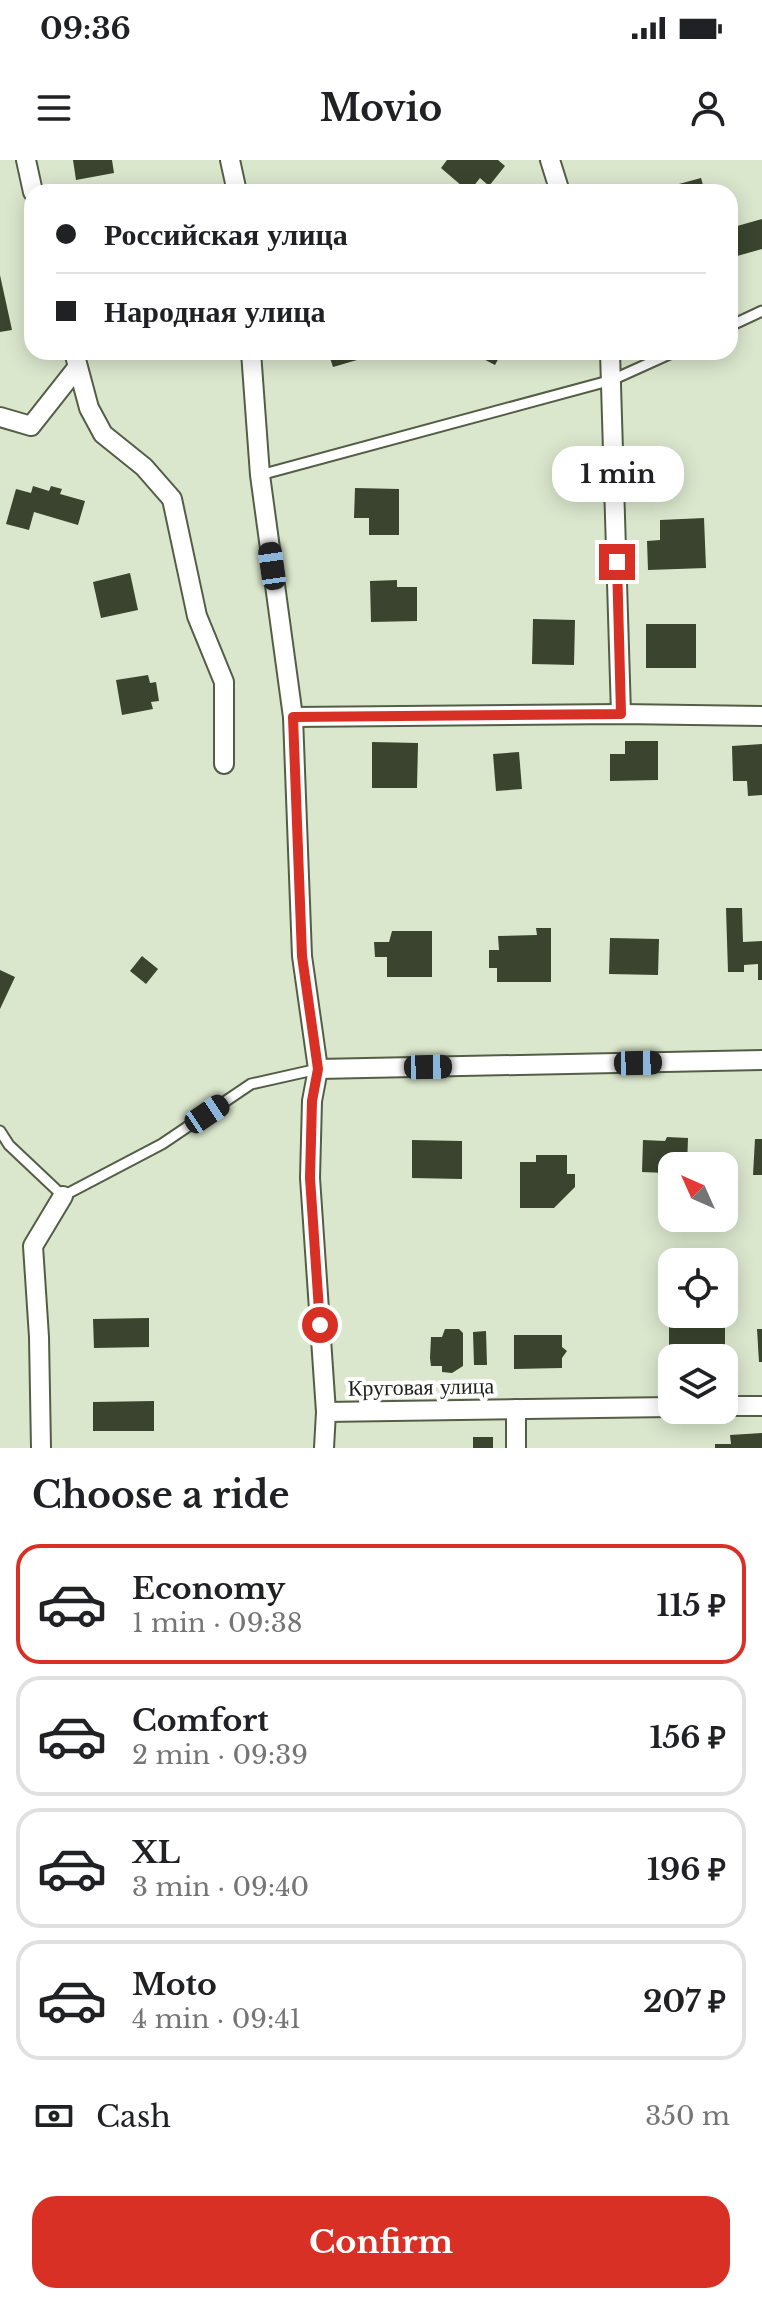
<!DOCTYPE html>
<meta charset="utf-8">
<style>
:root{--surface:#fff;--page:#f6f6f6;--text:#202124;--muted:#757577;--line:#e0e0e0;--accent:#d93025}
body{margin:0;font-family:"Libre Baskerville",serif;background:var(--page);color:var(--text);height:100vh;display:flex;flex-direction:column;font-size:30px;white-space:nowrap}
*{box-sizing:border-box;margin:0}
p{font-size:26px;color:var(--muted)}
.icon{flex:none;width:44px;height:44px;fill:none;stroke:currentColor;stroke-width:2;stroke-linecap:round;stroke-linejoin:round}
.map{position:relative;height:1288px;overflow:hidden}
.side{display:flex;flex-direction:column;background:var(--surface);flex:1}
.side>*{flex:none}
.banner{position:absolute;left:24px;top:24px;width:714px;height:176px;border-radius:24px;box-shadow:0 4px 20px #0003;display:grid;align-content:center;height:176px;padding:0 32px;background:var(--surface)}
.needle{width:52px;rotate:315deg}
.tools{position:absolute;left:658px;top:992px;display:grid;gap:16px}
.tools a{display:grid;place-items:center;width:80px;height:80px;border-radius:16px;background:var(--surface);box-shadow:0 4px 20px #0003;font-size:40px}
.end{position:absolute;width:36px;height:36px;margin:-18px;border:10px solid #d93025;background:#fff;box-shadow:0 0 0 4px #fff}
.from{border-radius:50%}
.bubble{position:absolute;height:56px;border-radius:24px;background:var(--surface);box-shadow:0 4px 20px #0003;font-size:26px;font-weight:700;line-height:56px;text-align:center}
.car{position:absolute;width:24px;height:48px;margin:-24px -12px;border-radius:10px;box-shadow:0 0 6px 2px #0007;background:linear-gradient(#222 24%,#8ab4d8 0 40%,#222 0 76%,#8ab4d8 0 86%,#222 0)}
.banner b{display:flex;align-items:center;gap:28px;height:76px;font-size:30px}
.banner b+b{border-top:2px solid var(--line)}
.banner i{width:20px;height:20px;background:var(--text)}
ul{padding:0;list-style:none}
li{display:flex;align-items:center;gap:24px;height:120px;margin:0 16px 12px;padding:0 16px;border:4px solid var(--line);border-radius:24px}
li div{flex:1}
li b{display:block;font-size:30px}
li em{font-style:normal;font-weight:700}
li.active{border-color:var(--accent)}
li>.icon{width:72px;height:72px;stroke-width:1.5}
h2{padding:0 32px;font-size:36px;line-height:96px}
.pay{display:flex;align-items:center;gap:20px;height:88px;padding:0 32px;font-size:30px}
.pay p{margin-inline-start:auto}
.cta{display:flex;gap:16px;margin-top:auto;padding:16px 32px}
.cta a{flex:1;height:92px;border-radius:24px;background:var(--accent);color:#fff;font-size:32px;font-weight:700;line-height:92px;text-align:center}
.status{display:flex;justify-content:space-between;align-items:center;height:56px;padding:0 40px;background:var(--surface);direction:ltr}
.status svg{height:22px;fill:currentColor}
header{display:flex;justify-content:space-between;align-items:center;height:104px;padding:0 32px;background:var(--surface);font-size:36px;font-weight:700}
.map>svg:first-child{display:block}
.building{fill:#3a442e}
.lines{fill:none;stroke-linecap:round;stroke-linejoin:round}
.lane-casing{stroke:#545e47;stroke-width:13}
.street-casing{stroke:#545e47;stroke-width:22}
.lane{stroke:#fff;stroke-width:9}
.street{stroke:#fff;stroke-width:18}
.route{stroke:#d93025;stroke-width:10}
.labels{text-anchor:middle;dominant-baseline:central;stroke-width:8;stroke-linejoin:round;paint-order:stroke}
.street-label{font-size:22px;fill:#1c2016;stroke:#fff}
</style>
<div class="status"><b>09:36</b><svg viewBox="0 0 49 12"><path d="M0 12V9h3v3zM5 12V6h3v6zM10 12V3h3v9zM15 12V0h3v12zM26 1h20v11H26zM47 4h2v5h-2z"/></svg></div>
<header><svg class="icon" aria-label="menu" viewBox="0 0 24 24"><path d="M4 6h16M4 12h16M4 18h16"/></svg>Movio<svg class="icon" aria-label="person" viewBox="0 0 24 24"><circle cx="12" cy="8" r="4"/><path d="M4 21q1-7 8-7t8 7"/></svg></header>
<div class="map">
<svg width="762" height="1288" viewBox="0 0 762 1288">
<rect width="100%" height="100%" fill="#dbe7cd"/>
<!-- building -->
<g class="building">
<polygon points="73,0 112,0 114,13 76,20"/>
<polygon points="447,0 498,0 505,6 489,26 480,18 469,32 441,8"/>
<polygon points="701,18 705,32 653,32 653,31"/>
<polygon points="762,59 762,89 730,98 730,68"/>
<polygon points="0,115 12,170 0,172"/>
<polygon points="328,192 381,192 381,193 333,207"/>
<polygon points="470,192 502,192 495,205"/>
<polygon points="33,326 49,331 51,326 62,329 60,334 85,341 78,365 34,352 29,370 6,364 16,329 31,333"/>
<polygon points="355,328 399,329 399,375 369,375 369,358 354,358"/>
<polygon points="704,358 706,408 648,410 647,381 660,380 660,360"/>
<polygon points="130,413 138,450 101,458 93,422"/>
<polygon points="397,420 397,427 417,427 417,461 371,462 370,421"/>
<polygon points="533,459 575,460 574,505 532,504"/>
<rect x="646" y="464" width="50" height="44"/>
<polygon points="148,515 150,523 156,522 159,541 151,542 153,549 122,555 116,520"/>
<polygon points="625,581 658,581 658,620 610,621 610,594 625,594"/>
<polygon points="372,582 418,583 417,628 372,628"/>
<polygon points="762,584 762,635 748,636 747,621 733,621 732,586"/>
<polygon points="519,592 522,629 496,631 493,594"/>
<polygon points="726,748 742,748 743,782 762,781 762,820 758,820 758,804 744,805 744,812 728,812"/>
<polygon points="536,768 551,768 551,822 497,822 497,808 489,808 489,790 499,790 498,776 537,775"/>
<polygon points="392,771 432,771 432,817 387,817 387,797 375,797 374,782 389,782"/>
<polygon points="610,778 659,779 658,815 609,814"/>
<polygon points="142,796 158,809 146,824 130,811"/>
<polygon points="0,810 15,817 0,849"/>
<polygon points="667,977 688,978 687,1006 672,1006 672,1018 666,1017 666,1013 642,1012 643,980 665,981"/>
<polygon points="755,979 762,979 762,1015 753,1015"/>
<polygon points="412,980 462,981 462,1019 412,1018"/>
<polygon points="536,995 567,995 567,1014 575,1014 575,1027 554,1048 520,1048 520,1002 536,1002"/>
<polygon points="149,1158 149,1187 94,1188 93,1159"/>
<polygon points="669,1165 725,1165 725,1198 702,1198 702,1194 669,1194"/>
<polygon points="445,1169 459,1169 463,1173 463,1206 452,1213 442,1212 442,1206 431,1206 430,1198 431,1177 442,1177"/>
<polygon points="757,1169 762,1169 762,1202 759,1202"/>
<polygon points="486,1171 487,1205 474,1205 473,1172"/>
<polygon points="514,1175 562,1175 562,1187 567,1191 562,1198 562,1208 514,1209"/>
<polygon points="154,1241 154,1271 93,1271 93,1242"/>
<polygon points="762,1273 762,1288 715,1288 715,1284 731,1284 730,1275"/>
<rect x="473" y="1277" width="20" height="11"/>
</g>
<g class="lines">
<!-- lane casing -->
<g class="lane-casing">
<g id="lane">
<polyline points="730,166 762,151"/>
<polyline points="260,315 612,220 674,192"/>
<polyline points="0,971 9,985 63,1036 162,984 251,924 318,909"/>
</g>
</g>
<!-- street casing -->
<g class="street-casing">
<g id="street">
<polyline points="26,0 33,32"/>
<polyline points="230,0 237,32"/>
<polyline points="550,0 560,32"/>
<polyline points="74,192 89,248 103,274 144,307 172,339 197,456 224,522 224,604"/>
<polyline points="251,192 260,315 293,557 302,796 318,909 312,941 310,1018 326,1252 324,1288"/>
<polyline points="610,192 621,554"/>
<polyline points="0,257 31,266 76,209"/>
<polyline points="293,557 621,554 762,556"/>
<polyline points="318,909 762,900"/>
<polyline points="724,1246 762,1246"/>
<polyline points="326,1252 672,1247"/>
<polyline points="41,1288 39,1177 33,1086 63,1036"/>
<polyline points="516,1288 516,1249"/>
</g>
</g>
<!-- lane -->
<use href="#lane" class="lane"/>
<!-- street -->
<use href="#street" class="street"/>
</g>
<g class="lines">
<!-- route -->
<polyline class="route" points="320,1165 310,1018 312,941 318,909 302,796 293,557 621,554 617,402"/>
</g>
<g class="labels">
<!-- street labels -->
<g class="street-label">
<text transform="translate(421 1227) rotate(-1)">Круговая улица</text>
</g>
</g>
</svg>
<div class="tools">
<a><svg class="needle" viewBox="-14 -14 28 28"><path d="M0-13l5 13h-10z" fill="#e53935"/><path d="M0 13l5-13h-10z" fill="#757577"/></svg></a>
<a><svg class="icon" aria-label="locate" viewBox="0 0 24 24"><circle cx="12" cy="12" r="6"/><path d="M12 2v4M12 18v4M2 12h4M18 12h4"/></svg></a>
<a><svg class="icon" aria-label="layers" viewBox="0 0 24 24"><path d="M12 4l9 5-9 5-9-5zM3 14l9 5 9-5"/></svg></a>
</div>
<i class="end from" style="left:320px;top:1165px"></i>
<i class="end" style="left:617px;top:402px"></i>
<div class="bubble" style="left:552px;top:286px;width:132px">1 min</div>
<i class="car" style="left:272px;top:406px;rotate:352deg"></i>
<i class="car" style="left:638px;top:903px;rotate:89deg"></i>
<i class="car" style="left:428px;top:907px;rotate:89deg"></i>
<i class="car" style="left:207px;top:954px;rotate:56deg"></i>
<div class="banner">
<b><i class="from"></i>Российская улица</b>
<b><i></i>Народная улица</b>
</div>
</div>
<section class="side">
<h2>Choose a ride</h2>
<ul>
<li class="active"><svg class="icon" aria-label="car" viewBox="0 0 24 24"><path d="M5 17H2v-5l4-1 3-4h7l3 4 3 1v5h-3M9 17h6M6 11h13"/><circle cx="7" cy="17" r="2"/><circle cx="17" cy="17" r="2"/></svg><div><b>Economy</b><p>1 min · 09:38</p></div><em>115 ₽</em></li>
<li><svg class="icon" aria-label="car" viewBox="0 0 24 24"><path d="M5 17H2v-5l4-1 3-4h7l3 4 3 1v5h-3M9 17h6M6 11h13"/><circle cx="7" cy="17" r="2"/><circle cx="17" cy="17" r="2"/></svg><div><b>Comfort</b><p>2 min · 09:39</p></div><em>156 ₽</em></li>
<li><svg class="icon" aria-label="car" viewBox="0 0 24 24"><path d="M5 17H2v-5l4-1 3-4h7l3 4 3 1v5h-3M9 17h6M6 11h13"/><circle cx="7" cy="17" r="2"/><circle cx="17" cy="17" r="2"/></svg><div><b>XL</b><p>3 min · 09:40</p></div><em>196 ₽</em></li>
<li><svg class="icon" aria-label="car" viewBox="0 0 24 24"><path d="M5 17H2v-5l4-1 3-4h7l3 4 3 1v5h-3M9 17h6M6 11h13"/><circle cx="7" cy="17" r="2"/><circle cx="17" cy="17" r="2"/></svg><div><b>Moto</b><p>4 min · 09:41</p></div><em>207 ₽</em></li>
</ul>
<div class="pay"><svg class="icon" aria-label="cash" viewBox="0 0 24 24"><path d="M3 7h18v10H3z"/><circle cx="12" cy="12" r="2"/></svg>Cash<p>350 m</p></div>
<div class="cta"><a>Confirm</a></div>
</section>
